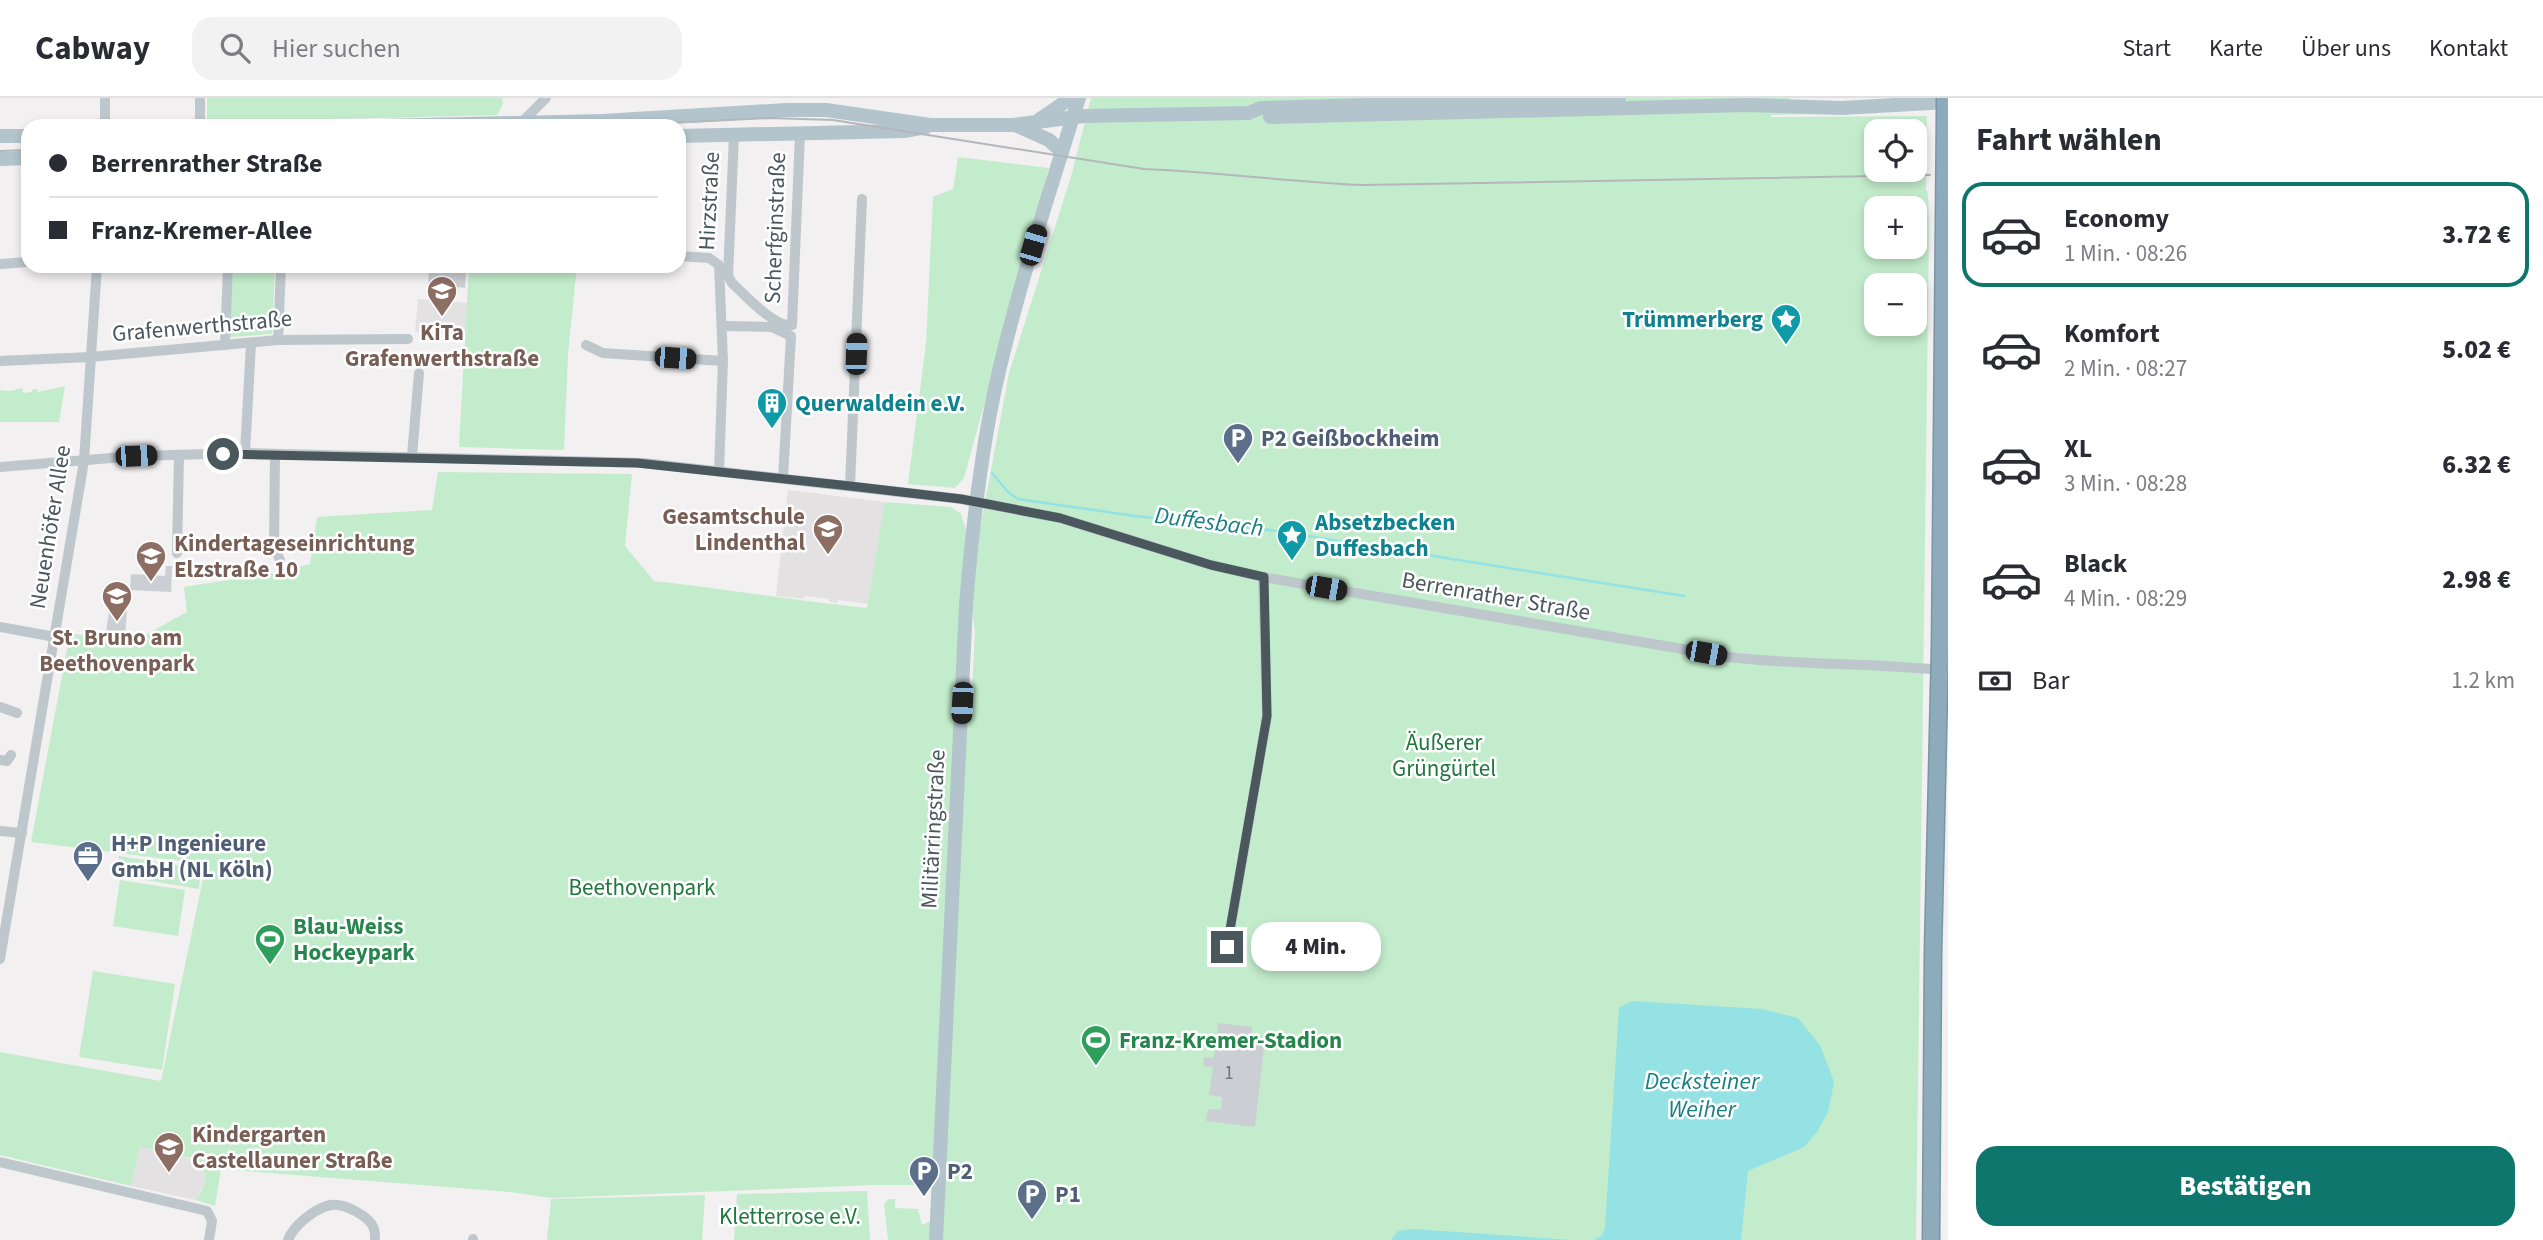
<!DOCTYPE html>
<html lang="de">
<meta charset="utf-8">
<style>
:root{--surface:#fff;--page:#f2f2f3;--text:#2b2b33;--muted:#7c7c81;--line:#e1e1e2;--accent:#0f766e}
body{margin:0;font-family:"Source Sans 3",sans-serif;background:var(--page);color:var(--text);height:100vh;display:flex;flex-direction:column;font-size:26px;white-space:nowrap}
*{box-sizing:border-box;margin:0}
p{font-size:23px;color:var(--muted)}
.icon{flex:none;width:38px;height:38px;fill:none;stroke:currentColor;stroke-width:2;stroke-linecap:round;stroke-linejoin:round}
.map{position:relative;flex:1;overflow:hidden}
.drawer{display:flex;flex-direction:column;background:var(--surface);width:595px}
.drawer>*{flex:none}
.banner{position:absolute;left:21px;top:21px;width:665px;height:154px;border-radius:21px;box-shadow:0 4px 10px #0003;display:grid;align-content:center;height:154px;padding:0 28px;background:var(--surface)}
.buttons{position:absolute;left:1864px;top:21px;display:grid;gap:14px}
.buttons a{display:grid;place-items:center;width:63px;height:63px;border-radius:14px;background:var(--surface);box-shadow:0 4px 10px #0003;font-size:35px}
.end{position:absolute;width:32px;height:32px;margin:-16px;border:9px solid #4a575c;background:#fff;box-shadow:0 0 0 4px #fff}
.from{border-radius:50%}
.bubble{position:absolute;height:49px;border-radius:21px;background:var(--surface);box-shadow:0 4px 10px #0003;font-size:23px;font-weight:800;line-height:49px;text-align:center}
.car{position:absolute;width:21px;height:42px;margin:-21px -10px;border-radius:9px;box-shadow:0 0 5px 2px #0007;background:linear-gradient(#222 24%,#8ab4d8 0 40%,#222 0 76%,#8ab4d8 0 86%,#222 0)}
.banner b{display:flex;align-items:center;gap:24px;height:66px;font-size:26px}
.banner b+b{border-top:2px solid var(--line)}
.banner i{width:18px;height:18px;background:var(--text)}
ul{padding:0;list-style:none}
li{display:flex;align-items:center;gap:21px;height:105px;margin:0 14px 10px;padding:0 14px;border:4px solid transparent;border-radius:21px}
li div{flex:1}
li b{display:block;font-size:26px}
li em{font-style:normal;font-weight:800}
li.on{border-color:var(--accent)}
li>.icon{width:63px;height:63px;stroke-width:1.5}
h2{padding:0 28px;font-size:32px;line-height:84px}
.pay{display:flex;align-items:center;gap:18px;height:77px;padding:0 28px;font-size:26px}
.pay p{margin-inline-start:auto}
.cta{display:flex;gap:14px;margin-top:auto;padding:14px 28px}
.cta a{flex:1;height:80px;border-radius:21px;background:var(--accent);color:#fff;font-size:28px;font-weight:800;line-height:80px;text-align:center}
header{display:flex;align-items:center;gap:42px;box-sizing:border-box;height:98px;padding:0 35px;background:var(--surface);border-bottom:2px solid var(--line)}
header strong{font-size:33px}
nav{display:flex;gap:38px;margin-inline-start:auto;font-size:24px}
.search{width:490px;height:63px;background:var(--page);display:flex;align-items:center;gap:18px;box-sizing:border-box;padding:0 24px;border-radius:21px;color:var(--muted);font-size:26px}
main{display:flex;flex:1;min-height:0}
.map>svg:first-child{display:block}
.education{fill:#e3e1e2}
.green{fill:#c3eccc;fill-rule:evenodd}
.water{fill:#94e2e4}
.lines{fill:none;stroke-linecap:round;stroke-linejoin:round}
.stream{stroke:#94e2e4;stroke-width:2.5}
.building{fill:#cbced2}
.highway-casing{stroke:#7896a6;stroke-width:19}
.minor{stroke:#bdc7cc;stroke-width:10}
.major{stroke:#b3c4cc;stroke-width:14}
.highway{stroke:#8dabba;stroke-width:16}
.tram{stroke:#b3b7ba;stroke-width:2}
.highway-bridge-casing{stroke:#7896a6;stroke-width:19;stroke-linecap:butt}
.highway-bridge{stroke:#8dabba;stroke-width:16}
.route{stroke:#4a575c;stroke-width:9}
.labels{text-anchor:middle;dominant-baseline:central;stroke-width:5;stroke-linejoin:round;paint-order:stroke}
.number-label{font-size:19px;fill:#6a757a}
.street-label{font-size:23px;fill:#4a575c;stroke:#fff}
.culture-label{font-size:23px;font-weight:bold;fill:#0d838f;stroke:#fff;text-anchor:start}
.education-label{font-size:23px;font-weight:bold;fill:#785e54;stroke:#fff}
.service-label{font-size:23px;font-weight:bold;fill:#4e5e75;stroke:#fff;text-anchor:start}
.park-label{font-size:23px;fill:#20783c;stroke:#fff}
.leisure-label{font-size:23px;font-weight:bold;fill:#27864d;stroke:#fff;text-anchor:start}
.water-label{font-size:24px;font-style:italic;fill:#177f83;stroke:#fff}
</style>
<header>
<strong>Cabway</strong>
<div class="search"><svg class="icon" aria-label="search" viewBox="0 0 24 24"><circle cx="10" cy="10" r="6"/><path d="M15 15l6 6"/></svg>Hier suchen</div>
<nav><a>Start</a><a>Karte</a><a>Über uns</a><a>Kontakt</a></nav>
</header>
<main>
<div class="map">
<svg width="1948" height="1142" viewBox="0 0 1948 1142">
<rect width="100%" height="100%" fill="#f2f0f1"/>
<!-- education -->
<g class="education">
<polygon points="418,201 469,205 466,238 415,234"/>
<polygon points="788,392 885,404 869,506 838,502 838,505 829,504 829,501 805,498 804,501 776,498"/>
<polygon points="140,1049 199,1063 204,1073 205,1084 196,1102 131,1088"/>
</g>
<!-- green -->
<g class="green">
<polygon points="207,0 502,0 503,6 497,17 207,24"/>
<path d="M1091 0H1790V3L1874 15 1771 17V19L1927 18 1926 93H1928L1929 132 1916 1142H941L966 624 972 593 975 533 972 511 980 431 1009 275 1072 75ZM1876 33H1914V72H1876ZM1876 110H1914V149H1876ZM1876 187H1914V226H1876Z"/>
<polygon points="958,59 1049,70 964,380 955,390 908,386 926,246 933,99 953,91"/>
<polygon points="233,168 275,168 272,236 230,239"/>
<polygon points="469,168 577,168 568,256 564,352 459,349"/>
<polygon points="65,288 59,324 0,324 0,292 10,293 22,290 23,295 32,294 33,291 37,291 38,294"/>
<path d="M438 374 632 376 625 448 654 483C725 491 796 503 867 510L885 404 951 409 961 416 966 432 933 1087H873L551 1100 510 1094 221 1071 215 1108 196 1102C205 1088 209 1077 199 1062L140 1049 131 1088 0 1057V954L161 983 206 766 31 744 70 535 115 544H133L187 514 184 489 281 474 310 466 317 419 432 412Z"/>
<polygon points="119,758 201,771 199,791 116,777"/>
<polygon points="120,782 185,792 178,838 113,828"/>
<polygon points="93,873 175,886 162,972 79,959"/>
<polygon points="867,1093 870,1142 734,1142 737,1096"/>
<polygon points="705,1097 702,1142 547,1142 551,1101"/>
<polygon points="888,1101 895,1101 895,1110 918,1111 922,1127 931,1123 930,1142 888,1142 884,1106"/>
</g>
<!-- water -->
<g class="water">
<polygon points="1632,903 1762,911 1798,920 1820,947 1834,984 1828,1014 1817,1034 1804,1049 1748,1073 1741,1142 1594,1142 1602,1137 1605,1130 1619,910"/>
<polygon points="1412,1131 1572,1142 1391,1142 1398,1133"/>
</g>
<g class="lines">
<!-- stream -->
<polyline class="stream" points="992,375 1008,394 1018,401 1135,418 1257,430 1684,498"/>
</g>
<!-- building -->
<g class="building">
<polygon points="429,169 438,169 438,172 466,175 465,190 458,189 458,192 428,191"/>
<polygon points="166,468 172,468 171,494 130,492 131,476 165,478"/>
<polygon points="110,507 127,511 125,541 105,540"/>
<polygon points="1218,925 1252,929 1251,938 1265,940 1255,1029 1206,1023 1208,1011 1221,1012 1222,999 1209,997 1213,969 1203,968 1204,959 1214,960"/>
</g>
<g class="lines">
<!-- highway casing -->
<g class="highway-casing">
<g id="highway">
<polyline points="1940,553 1945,17"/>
<polyline points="1931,1142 1933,854 1939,591"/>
</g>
</g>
<!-- minor -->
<g class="minor">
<polyline points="200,0 200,28"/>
<polyline points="522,24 546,0"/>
<polyline points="105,28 105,0"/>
<path d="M734 37 728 178 732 185C745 197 775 230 792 227L800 36"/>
<polyline points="679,158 709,160 719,167 723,263 719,373"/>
<polyline points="0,166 28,164"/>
<polyline points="723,228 772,229 791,238 783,380"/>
<polyline points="278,242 281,168"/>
<polyline points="225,247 228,168"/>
<polyline points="586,247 603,255 723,263"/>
<polyline points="0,263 90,259 278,242 408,241"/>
<polyline points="245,355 251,245"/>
<polyline points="275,356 274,449 280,462"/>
<polyline points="412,358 419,275"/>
<path d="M0 369 136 358 245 355 644 365 961 401 1060 420 1211 467 1263 479 1729 559C1802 568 1875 564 1948 573"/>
<polyline points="850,388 862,101"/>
<polyline points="177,455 179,357"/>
<polyline points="0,529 55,539"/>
<polyline points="0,609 17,615"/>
<polyline points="0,662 7,663 11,657"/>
<polyline points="0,733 22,735"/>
<polyline points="1227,850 1267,618 1263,479"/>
<polyline points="0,861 84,363 97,168"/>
<polyline points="0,1064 207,1113 212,1123 209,1142"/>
<path d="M288 1142C294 1127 315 1110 331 1107 344 1105 370 1118 374 1131 375 1134 375 1138 375 1142"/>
<polyline points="473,1142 473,1141"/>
</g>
<!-- major -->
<g class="major">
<polyline points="1270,19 1748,7 1842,10 1948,4"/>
<polyline points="1040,21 1071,0"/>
<polyline points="1015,27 1049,42 1062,54"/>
<polyline points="383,28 602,23 787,12 826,12 930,27 1013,27 1084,18 1249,15 1260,10 1619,0"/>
<polyline points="0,38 28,38"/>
<polyline points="679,38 904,33 926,29"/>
<polyline points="0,61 28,60"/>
<path d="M936 1142 966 507C972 433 980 359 996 286 1018 189 1049 95 1079 0"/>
</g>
<!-- highway -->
<use href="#highway" class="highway"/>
<!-- tram -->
<g class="tram">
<path d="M607 28 770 20 833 22 1144 71C1217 74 1290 84 1363 87L1930 77"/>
<polyline points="0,53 28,52"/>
</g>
<!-- highway-bridge casing -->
<g class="highway-bridge-casing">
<g id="highway-bridge">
<polyline points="1945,17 1945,0"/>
<polyline points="1939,591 1940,553"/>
</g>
</g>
<!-- highway-bridge -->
<use href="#highway-bridge" class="highway-bridge"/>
</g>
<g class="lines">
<!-- route -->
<polyline class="route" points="223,356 637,365 850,388 961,401 1060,420 1211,467 1264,479 1267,618 1227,849"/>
</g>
<!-- icons -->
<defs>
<g id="school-pin" transform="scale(1.575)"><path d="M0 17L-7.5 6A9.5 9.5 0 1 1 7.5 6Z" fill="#8d6e63" stroke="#fff"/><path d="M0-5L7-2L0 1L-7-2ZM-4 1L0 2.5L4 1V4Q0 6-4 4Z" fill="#fff"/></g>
<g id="sight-pin" transform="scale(1.575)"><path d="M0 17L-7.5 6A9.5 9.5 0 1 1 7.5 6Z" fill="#0f9aa8" stroke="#fff"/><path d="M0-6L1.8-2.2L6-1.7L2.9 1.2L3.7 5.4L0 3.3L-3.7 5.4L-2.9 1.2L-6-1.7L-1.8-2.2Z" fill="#fff"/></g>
<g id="building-pin" transform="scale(1.575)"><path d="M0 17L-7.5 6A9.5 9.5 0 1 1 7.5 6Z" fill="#0f9aa8" stroke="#fff"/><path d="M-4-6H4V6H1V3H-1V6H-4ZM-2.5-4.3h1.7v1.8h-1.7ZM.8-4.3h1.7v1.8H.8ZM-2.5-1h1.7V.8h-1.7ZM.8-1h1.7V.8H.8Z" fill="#fff"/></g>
<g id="parking-pin" transform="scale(1.575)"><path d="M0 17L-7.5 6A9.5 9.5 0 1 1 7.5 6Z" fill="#5c6f8a" stroke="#fff"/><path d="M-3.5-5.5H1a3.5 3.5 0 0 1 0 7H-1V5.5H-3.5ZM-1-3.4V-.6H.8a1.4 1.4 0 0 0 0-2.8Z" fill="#fff"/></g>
<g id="office-pin" transform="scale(1.575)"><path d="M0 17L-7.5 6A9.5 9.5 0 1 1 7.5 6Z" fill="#5c6f8a" stroke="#fff"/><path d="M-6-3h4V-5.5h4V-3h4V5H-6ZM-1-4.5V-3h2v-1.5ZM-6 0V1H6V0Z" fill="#fff"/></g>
<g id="stadium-pin" transform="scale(1.575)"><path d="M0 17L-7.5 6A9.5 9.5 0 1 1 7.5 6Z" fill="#2e9e5b" stroke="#fff"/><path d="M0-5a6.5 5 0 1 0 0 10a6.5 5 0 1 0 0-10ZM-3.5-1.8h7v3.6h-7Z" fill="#fff"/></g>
</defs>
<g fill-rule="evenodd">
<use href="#school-pin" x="442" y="193"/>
<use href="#sight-pin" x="1786" y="221"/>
<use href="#building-pin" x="772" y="305"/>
<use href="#parking-pin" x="1238" y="340"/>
<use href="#school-pin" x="828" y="431"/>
<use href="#sight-pin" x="1292" y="437"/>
<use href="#school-pin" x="151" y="458"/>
<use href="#school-pin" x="117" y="498"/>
<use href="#office-pin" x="88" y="758"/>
<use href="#stadium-pin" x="270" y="841"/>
<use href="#stadium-pin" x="1096" y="942"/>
<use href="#school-pin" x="169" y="1049"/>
<use href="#parking-pin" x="924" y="1073"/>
<use href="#parking-pin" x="1032" y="1096"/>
</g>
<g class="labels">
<!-- number labels -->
<g class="number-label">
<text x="1229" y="975">1</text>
</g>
<!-- street labels -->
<g class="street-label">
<text transform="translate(709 103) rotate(-87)">Hirzstraße</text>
<text transform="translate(775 130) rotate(-88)">Scherfginstraße</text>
<text transform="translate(202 228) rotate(-5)">Grafenwerthstraße</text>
<text transform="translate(50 429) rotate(-81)">Neuenhöfer Allee</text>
<text transform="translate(1496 498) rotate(10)">Berrenrather Straße</text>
<text transform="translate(933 731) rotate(-87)">Militärringstraße</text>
</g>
<!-- culture labels -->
<g class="culture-label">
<text x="1763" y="221" text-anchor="end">Trümmerberg</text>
<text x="795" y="305">Querwaldein e.V.</text>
<text x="1315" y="424">Absetzbecken<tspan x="1315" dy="26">Duffesbach</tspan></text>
</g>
<!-- education labels -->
<g class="education-label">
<text x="442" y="234">KiTa<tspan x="442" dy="26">Grafenwerthstraße</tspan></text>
<text x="805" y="418" text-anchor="end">Gesamtschule<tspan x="805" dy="26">Lindenthal</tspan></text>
<text x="174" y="445" text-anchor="start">Kindertageseinrichtung<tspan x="174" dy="26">Elzstraße 10</tspan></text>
<text x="117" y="539">St. Bruno am<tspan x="117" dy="26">Beethovenpark</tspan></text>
<text x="192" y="1036" text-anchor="start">Kindergarten<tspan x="192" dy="26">Castellauner Straße</tspan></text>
</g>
<!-- service labels -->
<g class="service-label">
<text x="1261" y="340">P2 Geißbockheim</text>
<text x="111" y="745">H+P Ingenieure<tspan x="111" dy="26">GmbH (NL Köln)</tspan></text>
<text x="947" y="1073">P2</text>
<text x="1055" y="1096">P1</text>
</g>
<!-- park labels -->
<g class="park-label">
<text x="1444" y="644">Äußerer<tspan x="1444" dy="26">Grüngürtel</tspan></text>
<text x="642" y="789">Beethovenpark</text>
<text x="790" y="1118">Kletterrose e.V.</text>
</g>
<!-- leisure labels -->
<g class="leisure-label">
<text x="293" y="828">Blau-Weiss<tspan x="293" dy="26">Hockeypark</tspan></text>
<text x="1119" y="942">Franz-Kremer-Stadion</text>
</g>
<!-- water labels -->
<g class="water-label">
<text transform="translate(1209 424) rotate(7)">Duffesbach</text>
<text x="1702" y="983">Decksteiner<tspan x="1702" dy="28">Weiher</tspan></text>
</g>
</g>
</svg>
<div class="buttons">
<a><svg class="icon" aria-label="locate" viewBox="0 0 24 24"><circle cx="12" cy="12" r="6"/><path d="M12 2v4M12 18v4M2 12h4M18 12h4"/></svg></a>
<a>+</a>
<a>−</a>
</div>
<i class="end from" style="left:223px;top:356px"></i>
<i class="end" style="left:1227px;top:849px"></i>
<div class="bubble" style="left:1251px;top:824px;width:130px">4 Min.</div>
<i class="car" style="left:1033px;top:147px;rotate:16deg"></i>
<i class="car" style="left:856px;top:256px;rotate:2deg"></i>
<i class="car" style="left:675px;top:260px;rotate:94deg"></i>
<i class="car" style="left:136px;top:358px;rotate:88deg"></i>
<i class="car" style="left:1326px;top:490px;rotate:100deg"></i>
<i class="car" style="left:1706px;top:555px;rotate:100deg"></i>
<i class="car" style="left:962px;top:605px;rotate:183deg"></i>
<div class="banner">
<b><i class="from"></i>Berrenrather Straße</b>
<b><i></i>Franz-Kremer-Allee</b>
</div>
</div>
<section class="drawer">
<h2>Fahrt wählen</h2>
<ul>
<li class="on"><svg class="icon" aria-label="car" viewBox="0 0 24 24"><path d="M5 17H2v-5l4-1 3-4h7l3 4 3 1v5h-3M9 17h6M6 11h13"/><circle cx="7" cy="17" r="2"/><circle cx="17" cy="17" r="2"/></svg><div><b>Economy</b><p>1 Min. · 08:26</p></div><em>3.72 €</em></li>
<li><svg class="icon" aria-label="car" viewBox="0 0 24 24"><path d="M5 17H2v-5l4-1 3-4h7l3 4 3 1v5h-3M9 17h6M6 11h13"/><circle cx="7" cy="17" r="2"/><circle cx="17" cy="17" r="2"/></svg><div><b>Komfort</b><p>2 Min. · 08:27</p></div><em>5.02 €</em></li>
<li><svg class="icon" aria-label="car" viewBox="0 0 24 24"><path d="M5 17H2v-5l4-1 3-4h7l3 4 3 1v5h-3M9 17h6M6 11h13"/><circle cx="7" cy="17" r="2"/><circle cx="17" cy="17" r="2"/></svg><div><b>XL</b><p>3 Min. · 08:28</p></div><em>6.32 €</em></li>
<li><svg class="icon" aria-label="car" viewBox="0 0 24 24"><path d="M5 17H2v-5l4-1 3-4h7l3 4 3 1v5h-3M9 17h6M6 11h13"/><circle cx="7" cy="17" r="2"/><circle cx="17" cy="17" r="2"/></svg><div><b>Black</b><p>4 Min. · 08:29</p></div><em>2.98 €</em></li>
</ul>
<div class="pay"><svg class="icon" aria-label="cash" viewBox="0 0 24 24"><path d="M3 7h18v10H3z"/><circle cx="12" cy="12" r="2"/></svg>Bar<p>1.2 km</p></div>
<div class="cta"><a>Bestätigen</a></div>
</section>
</main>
